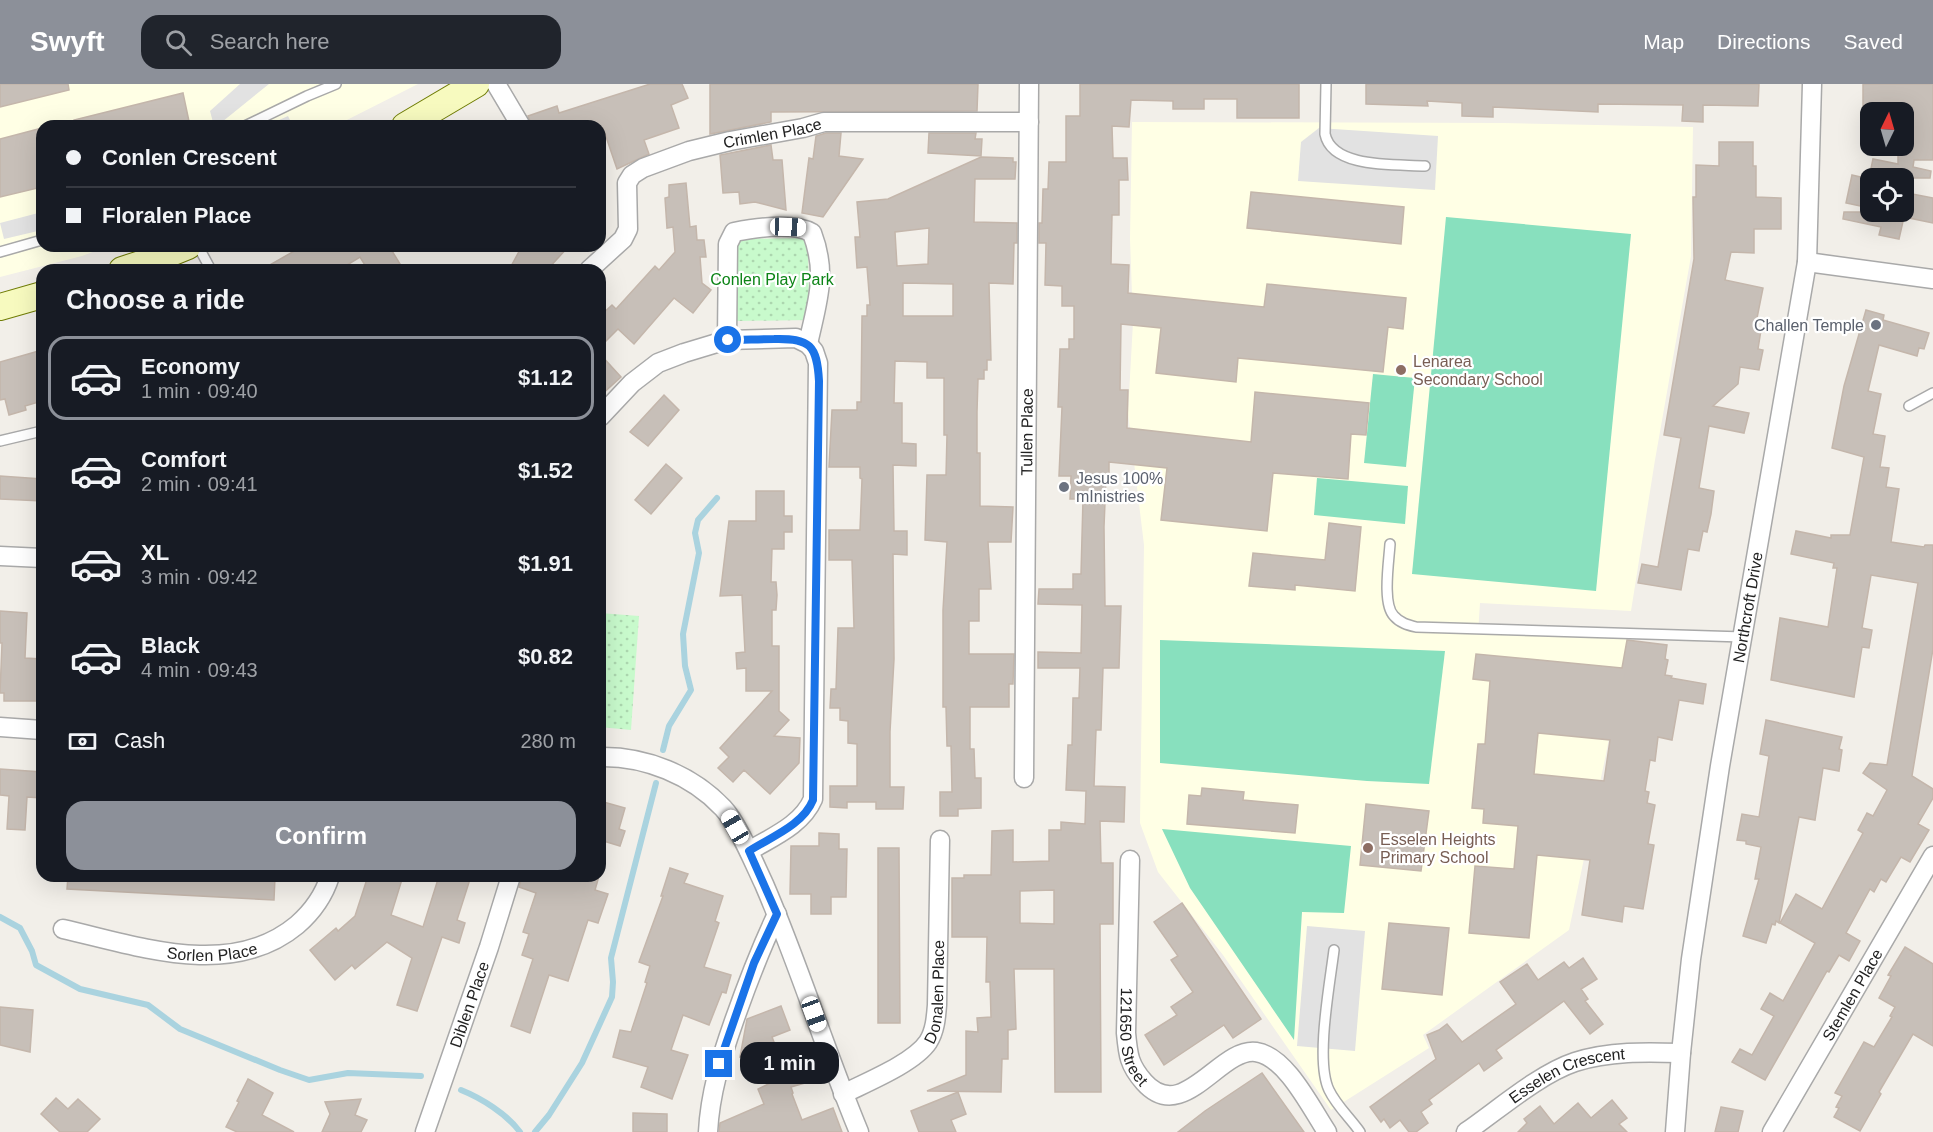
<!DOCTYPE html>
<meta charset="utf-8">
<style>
:root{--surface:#171b24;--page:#20242c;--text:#f1f3f6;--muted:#9ea1a6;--line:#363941;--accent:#8c9099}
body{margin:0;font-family:Arial,sans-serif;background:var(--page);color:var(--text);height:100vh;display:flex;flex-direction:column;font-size:22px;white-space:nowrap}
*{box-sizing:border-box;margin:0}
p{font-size:20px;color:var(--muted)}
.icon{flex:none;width:33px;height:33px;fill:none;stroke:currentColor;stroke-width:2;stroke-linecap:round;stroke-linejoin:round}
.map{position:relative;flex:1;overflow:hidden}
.sheet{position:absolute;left:36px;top:180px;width:570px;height:618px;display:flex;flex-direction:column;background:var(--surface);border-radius:18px;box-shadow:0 6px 24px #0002}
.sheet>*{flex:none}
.hud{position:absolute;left:36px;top:36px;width:570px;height:132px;border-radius:18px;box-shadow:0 6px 24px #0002;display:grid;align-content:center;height:132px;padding:0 30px;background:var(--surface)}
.needle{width:39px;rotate:5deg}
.controls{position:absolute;left:1860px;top:18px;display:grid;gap:12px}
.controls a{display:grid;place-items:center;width:54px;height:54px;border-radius:12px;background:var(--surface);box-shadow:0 6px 24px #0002;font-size:30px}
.end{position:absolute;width:27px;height:27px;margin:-14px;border:8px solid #1a73e8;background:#fff;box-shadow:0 0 0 3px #fff}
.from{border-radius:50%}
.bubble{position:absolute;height:42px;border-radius:18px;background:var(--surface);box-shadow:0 6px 24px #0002;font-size:20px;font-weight:700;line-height:42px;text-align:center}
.car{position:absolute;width:18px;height:36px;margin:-18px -9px;border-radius:8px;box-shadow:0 0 4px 2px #0007;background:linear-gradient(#fff 24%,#345 0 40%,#fff 0 76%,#345 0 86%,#fff 0)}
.hud b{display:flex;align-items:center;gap:21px;height:57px;font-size:22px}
.hud b+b{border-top:2px solid var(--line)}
.hud i{width:15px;height:15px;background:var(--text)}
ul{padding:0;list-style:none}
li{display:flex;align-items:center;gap:18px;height:84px;margin:0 12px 9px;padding:0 18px;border:3px solid transparent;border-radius:18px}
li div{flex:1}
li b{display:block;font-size:22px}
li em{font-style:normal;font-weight:700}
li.current{border-color:var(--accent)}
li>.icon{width:54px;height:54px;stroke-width:1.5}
h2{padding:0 30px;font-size:27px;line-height:72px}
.pay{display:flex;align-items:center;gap:15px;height:66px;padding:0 30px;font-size:22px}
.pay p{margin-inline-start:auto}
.cta{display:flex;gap:12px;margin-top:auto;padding:12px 30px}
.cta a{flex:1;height:69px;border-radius:18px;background:var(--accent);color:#fff;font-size:24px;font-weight:700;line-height:69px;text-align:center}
header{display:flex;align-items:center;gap:36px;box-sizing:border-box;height:84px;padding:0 30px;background:var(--accent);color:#fff}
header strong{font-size:28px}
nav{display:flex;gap:33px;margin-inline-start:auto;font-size:21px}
.search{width:420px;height:54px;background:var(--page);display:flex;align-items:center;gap:15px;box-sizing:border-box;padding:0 21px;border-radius:18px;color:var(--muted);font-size:22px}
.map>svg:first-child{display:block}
.education{fill:#ffffe5}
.park{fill:url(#park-dots)}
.pitch{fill:#88e0be}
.parking{fill:#e2e2e2}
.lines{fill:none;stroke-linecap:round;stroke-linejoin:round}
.stream{stroke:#aad3df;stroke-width:6}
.building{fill:#c7bfb8;stroke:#c4b6ab;stroke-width:1.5;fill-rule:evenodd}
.lane-casing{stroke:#a9a9a9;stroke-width:12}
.street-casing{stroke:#a9a9a9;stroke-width:21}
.secondary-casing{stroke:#707d05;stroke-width:28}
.lane{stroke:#fff;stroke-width:9}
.street{stroke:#fff;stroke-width:18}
.secondary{stroke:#f7fabf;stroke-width:26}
.route{stroke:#1a73e8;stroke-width:8}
.worship-dot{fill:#6b7280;stroke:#fff;stroke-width:2}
.education-dot{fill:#8d6e63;stroke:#fff;stroke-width:2}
.labels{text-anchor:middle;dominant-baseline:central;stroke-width:4.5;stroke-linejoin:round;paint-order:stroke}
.street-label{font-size:16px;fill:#222;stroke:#fff}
.park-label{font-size:16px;fill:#0c8416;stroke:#fff}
.worship-label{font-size:16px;fill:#5b616d;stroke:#fff;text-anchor:end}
.education-label{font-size:16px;fill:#785e54;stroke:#fff;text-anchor:start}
</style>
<header>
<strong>Swyft</strong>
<div class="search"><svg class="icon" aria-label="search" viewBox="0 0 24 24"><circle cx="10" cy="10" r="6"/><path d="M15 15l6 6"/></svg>Search here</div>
<nav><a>Map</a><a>Directions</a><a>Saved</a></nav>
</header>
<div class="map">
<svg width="1933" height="1048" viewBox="0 0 1933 1048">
<defs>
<pattern id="park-dots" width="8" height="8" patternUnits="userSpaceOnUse" patternTransform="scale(1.5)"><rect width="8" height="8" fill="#c8facc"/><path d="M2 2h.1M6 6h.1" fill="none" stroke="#acd6af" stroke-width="1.8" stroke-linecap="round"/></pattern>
</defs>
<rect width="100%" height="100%" fill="#f2efe9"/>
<!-- education -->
<g class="education">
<polygon points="0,0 418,0 335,42 42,42 42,162 109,162 82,172 0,193"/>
<polygon points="1132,38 1503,39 1693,43 1691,172 1655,376 1631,527 1480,519 1478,550 1628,553 1606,670 1569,846 1423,951 1429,964 1331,1026 1223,871 1158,788 1140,739 1144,461 1128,329 1133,238 1130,155"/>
</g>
<!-- park -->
<g class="park">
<polygon points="808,154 809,236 736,237 735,155"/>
<polygon points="600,529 639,532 631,646 600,643"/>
</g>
<!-- pitch -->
<g class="pitch">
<polygon points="1446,133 1631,150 1596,507 1412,490"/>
<polygon points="1373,290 1415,294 1406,383 1364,379"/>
<polygon points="1317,394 1408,402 1405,440 1314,431"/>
<polygon points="1160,556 1445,567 1429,700 1367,697 1160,679"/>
<polygon points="1162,745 1351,762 1344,829 1302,828 1294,956 1190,804"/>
</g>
<!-- parking -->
<g class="parking">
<polygon points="240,0 269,0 217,42 214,42 210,27"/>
<polygon points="288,32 293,42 266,42"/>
<polygon points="1319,44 1438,52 1435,106 1298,97 1301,58"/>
<polygon points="42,128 42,146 4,155 0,139"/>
<polygon points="1307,842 1365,847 1355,967 1297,962"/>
</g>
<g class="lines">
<!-- stream -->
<g class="stream">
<polyline points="663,666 669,642 691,606 685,582 683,550 699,469 695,449 698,436 717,414"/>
<polyline points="0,833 20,844 32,867 36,881 80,905 148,921 180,945 280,986 309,996 348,989 421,992"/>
<path d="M461 1006C481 1014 507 1030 520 1048"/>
<polyline points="535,1048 549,1031 582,979 612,913 613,898 611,874 656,699"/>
</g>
</g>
<!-- building -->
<g class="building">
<polygon points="0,0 68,0 69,6 0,23"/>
<polygon points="650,0 682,0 688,14 671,21 679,44 644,56 649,70 617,85 603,44 600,45 600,42 532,42 528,32 557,22 559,29"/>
<polygon points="710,0 978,0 977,27 771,28 771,38 710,50"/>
<path d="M1080 0H1299V34H1237V15H1204V25H1173V17L1131 16 1129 43 1112 42 1113 74H1127L1128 96H1119V131H1112L1111 180 1129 181 1128 209 1264 223 1267 200 1406 214 1403 245 1388 243 1383 288 1238 274 1236 298 1156 289 1161 244 1121 240 1120 306H1128L1127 344 1251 358 1255 308 1369 319 1366 351 1351 350 1348 395 1273 389 1267 447 1161 436 1167 384 1109 378V393H1106L1104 443 1105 522H1121L1119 584H1103L1101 646H1096L1094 702 1125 703 1124 738 1100 737 1101 779H1113V840H1100L1101 1008H1055L1054 885H1014L1016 945 1008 946V975H1002L1001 1008 927 1007 966 991V947L978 948 977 934 991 933 990 898H986L987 853H952V794H964V791H991L992 747 1013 746V778L1049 777V746H1061V738L1085 740 1086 707 1066 706 1068 661H1072L1073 614H1079L1080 584H1038V568L1081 569 1082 521 1038 520 1039 505H1073V490H1081L1083 415H1070L1071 392H1059L1062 323H1058L1060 265H1069V255H1074V222H1062V202L1045 201 1046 159H1039V139H1042L1043 105H1048L1049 78H1066V32H1080ZM1054 806V840L1020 839V807Z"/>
<polygon points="1366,0 1759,0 1758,22 1703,21 1703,38 1682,37 1683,21 1598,20 1598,28 1493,23 1493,33 1462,32 1462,19 1427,17 1428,22 1366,20"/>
<polygon points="1863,0 1933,0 1933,76 1914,76 1913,83 1931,87 1930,94 1910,94 1907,109 1933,114 1933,139 1904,133 1899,155 1879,151 1881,143 1843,135 1844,128 1904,128 1904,94 1869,94 1873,75 1898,80 1898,62 1904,62 1904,28 1863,28"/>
<polygon points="183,9 190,42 75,42 74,36"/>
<polygon points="42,44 42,103 0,113 0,55"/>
<polygon points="826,49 841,49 839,72 863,75 823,133 802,129 809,74 813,75 816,52"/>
<polygon points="929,49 976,49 975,55 982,55 981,72 928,69"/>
<polygon points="1719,58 1753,58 1753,82 1756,82 1756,113 1781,114 1781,145 1754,145 1754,169 1731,168 1725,196 1763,204 1755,244 1761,246 1758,265 1763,266 1759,286 1740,283 1738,300 1713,322 1749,329 1744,349 1709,342 1699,404 1714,407 1711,430 1707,448 1703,447 1699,467 1688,465 1681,506 1638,499 1642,480 1658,483 1681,354 1664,351 1694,175 1693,113 1696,113 1696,81 1719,82"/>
<polygon points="771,61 773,76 782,76 786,126 755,118 740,120 739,108 723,109 720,71"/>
<path d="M981 73 1013 74V78H1016L1015 95H975L974 138 1017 139V159H1014L1013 200 989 199 991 276H987V286H984V295H978L977 328V369H980V422L1013 423 1011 458H988L991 505H979V537H969V570H1014L1013 600H1009V623H970V665H974L975 694H981V724L958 725V732H940V708H952L951 662H947L946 623H943V526L947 458 925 456 927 391H946L947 351H944V294H927V278L895 277 894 319H902V359L916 360V382L893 381 894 447H907V471L893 470 894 575 890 648V703H904L903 725H876V718H847V724L830 723V702H857V660L848 659V637L840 636V624H830L831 605H836L838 544H854L852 476H829V446H860L862 395 860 394V383H829L832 326H857V318H861L862 232H867V221H870L867 183 857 184 855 153H860L857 118 888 115ZM929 144 928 180 897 182 895 148ZM903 199 953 200V232H903Z"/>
<polygon points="1852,91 1870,95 1870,124 1846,119"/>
<polygon points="686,99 690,143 696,142 697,156 704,156 706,173 700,173 702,199 711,206 693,229 674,214 634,260 618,245 600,263 600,232 612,221 616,225 655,182 659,186 675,168 673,143 667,144 665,114 669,113 669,101"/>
<polygon points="1251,108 1404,123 1401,160 1247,144"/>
<polygon points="303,162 389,162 400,180 388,186 368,186 360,173 339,186 261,186"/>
<polygon points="522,162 569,162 547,186 509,186"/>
<polygon points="1866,226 1884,231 1883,236 1929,249 1924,265 1919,264 1917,272 1879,261 1868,307 1881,310 1873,350 1885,352 1880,383 1889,384 1886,403 1899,405 1891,458 1924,463 1925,461 1933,461 1933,565 1912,692 1933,705 1933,714 1918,740 1929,746 1910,778 1901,773 1886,798 1881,795 1874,808 1870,805 1846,849 1860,857 1849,877 1839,871 1829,888 1827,887 1765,996 1732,978 1740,965 1752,971 1774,932 1761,925 1770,909 1783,917 1815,859 1780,839 1796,810 1822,825 1863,749 1858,746 1867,729 1873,732 1887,706 1863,689 1870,679 1887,681 1918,499 1871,491 1862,544 1872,546 1869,564 1862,563 1854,613 1771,596 1780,534 1828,543 1837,484 1833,484 1834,479 1791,470 1796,447 1831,454 1831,451 1850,451 1864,373 1832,364 1844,302"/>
<polygon points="42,266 42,317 25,322 26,326 9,331 5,315 0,316 0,278"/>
<polygon points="600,270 621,293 600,312"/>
<polygon points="664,311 679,326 648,362 630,348"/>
<polygon points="666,380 682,394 651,430 635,416"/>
<polygon points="0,392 42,395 42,417 0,415"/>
<polygon points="756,407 784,407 784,432 792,432 792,448 784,448 784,465 772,465 771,498 776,498 777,511 776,526 772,526 772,562 779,562 779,627 789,636 774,652 800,654 799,679 770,710 744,686 733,698 718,684 729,673 720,664 772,607 746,607 746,584 737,585 736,569 745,568 742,511 720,512 729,437 756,437"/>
<polygon points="1329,439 1361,443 1355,507 1295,501 1295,506 1249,502 1253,469 1325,476"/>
<polygon points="0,527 27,529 25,574 42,575 42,601 37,601 37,617 4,617 4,609 0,609 2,559 0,559"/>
<path d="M1627 556 1667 561 1665 575 1668 576 1665 591 1672 592 1671 594 1706 600 1703 620 1679 616 1672 656 1658 653 1655 677 1650 676 1645 707 1649 708 1647 719 1655 721 1648 760 1654 761 1643 825 1624 822 1622 838 1582 831 1590 776 1537 771 1529 854 1469 849 1475 782 1514 785 1518 742 1483 739 1484 725 1472 724 1478 660H1485L1490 597 1473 595 1476 570 1622 584ZM1538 649 1610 656 1604 697 1534 690Z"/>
<polygon points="1766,636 1842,653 1839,665 1842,666 1839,687 1823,684 1815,736 1799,733 1779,839 1776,837 1775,841 1772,840 1766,859 1743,852 1759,795 1755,795 1761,763 1746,760 1746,757 1737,756 1742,730 1759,733 1769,672 1760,670"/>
<polygon points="0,685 42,688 42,714 27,713 25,746 7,745 9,712 0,711"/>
<polygon points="1202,704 1244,708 1243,716 1298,721 1295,749 1187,740 1189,711 1201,712"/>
<polygon points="600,717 625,724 619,745 625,747 620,762 600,756"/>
<polygon points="1366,720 1429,727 1421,787 1360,781"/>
<polygon points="819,749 839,750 839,765 847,765 846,813 831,813 831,830 811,830 811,810 790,810 791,762 819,762"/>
<polygon points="878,764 899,764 900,939 878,939"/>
<polygon points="670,784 688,790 684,799 723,812 715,837 719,839 704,883 731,891 726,909 722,908 709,941 683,931 671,966 688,971 672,1015 641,1003 648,983 613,973 620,946 631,948 647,899 645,898 650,882 639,878 663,812 661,812"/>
<polygon points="68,792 275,793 274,816 67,805"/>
<polygon points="368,792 403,792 391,831 423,843 439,792 471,792 457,836 465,839 459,859 442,853 417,927 397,921 412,874 387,858 355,885 352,881 335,896 310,866 336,844 338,847 355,832"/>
<polygon points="522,792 599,792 595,806 608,810 598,839 588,836 568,897 549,891 530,949 511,942 533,875 522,871 529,850 523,848 536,809 519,803"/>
<polygon points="1182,819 1261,935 1233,954 1224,941 1164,981 1145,951 1177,931 1171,923 1193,908 1171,876 1178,872 1154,838"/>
<polygon points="1389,839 1449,844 1442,911 1382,905"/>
<polygon points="1905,863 1933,880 1933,962 1913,950 1879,1008 1881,1010 1860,1047 1834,1033 1839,1024 1836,1023 1842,1012 1835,1009 1864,958 1874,963 1892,933 1890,932 1895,923 1879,914 1891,892 1888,891"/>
<polygon points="1583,874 1597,895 1581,905 1588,915 1585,917 1603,940 1590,950 1564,917 1496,966 1502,974 1484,987 1479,979 1429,1016 1432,1020 1421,1028 1428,1039 1416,1048 1409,1048 1400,1036 1390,1044 1384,1035 1381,1038 1370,1023 1436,975 1427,951 1439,946 1447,940 1462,958 1516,920 1500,898 1527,880 1538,896 1564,878 1569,884"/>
<polygon points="781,922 790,946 772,953 776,963 740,973 747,935"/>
<polygon points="0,923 33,926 30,968 0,961"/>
<polygon points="799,978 805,999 791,1003 793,1009 792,1010 802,1036 833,1024 842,1048 719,1048 720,1039 764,1020 758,1005 781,994 777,986"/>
<polygon points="1262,989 1304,1048 1178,1048 1205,1027"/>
<polygon points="248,995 273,1009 262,1031 294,1048 237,1048 226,1043 239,1018 237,1017"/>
<polygon points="958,1008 966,1030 951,1036 956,1048 919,1048 911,1027"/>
<polygon points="56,1014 68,1025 78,1015 100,1035 87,1048 60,1048 41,1030"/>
<polygon points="361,1015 355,1031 367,1036 361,1048 322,1048 330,1030 325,1018"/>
<polygon points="1612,1016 1627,1034 1619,1040 1627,1048 1518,1048 1527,1039 1524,1035 1540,1022 1554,1040 1578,1019 1591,1034"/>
<polygon points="1721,1023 1743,1027 1738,1048 1715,1048"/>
<polygon points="633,1029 667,1030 667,1048 633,1048"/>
</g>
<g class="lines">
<!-- lane casing -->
<g class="lane-casing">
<g id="lane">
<path d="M1326 0 1325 50C1332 85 1397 80 1425 82"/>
<polyline points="245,42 307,12 336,0"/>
<polyline points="198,162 211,186"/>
<polyline points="0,168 42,156"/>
<polyline points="1909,322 1933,309"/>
<polyline points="0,357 42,347"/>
<path d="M1390 460C1389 477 1382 520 1394 532 1400 539 1408 541 1416 543L1743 553"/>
<path d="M1334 866C1330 899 1315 977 1329 1006 1336 1021 1350 1034 1360 1048"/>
</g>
</g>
<!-- street casing -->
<g class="street-casing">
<g id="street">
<polyline points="496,0 521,42"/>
<polyline points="1807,178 1933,195"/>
<path id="s1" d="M589 186 623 155 628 145 627 99 632 91 643 84 689 67 730 57 803 44 824 38H1029"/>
<path d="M727 256 728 160 734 148C755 144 794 138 812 149 828 191 817 218 808 260"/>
<path d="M600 333 632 299 658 279 684 269 727 256 796 254 808 260 814 267 818 279 813 715C802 741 772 753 749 767"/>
<polyline points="0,472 42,474"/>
<polyline points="0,643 42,646"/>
<path d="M600 673C645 672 692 691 723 724 738 740 754 779 764 800 799 881 825 966 859 1048"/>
<path id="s2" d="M1024 694 1029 0"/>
<path id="s3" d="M1130 776 1126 949C1128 971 1129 981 1144 998 1183 1042 1220 963 1256 968 1286 972 1311 1024 1327 1048"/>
<path id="s4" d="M63 845C138 862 231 896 297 841 312 828 324 811 330 792"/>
<path id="s5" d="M843 1010C867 998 914 979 928 958 935 947 936 934 937 921L940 756"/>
<path id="s6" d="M425 1048 489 863 511 792"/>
<path d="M708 1048C710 1009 721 974 734 937 747 900 760 866 777 830"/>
<path id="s7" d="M1466 1048C1498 1026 1539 990 1575 978 1609 967 1646 968 1681 969"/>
<path id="s8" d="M1675 1048 1681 969 1691 875 1720 682 1807 178 1812 0"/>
<path id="s9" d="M1772 1048 1933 772"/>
</g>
</g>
<!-- secondary casing -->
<g class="secondary-casing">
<g id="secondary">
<polyline points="405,42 476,0"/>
<polyline points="122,186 156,175 188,162"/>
<polyline points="0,223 42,211"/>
</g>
</g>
<!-- lane -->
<use href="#lane" class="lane"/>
<!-- street -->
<use href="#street" class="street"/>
<!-- secondary -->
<use href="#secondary" class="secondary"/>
</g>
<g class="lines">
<!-- route -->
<path class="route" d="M719 980 754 879 777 830 749 767C771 753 803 741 813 716L819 297C817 261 810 254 774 255 759 255 743 256 728 256"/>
</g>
<!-- markers -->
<g class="worship-dot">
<circle cx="1876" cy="241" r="6"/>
<circle cx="1064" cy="403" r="6"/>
</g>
<g class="education-dot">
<circle cx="1401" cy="286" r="6"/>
<circle cx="1368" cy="764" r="6"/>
</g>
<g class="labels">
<!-- street labels -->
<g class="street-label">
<text stroke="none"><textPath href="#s1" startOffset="260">Crimlen Place</textPath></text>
<text stroke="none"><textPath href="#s2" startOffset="346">Tullen Place</textPath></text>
<text stroke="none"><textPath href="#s8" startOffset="530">Northcroft Drive</textPath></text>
<text stroke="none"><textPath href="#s4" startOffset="152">Sorlen Place</textPath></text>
<text stroke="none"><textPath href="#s5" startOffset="152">Donalen Place</textPath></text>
<text stroke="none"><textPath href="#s9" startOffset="159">Stemlen Place</textPath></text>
<text stroke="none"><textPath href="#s6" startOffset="135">Diblen Place</textPath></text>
<text stroke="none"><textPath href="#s3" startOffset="178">121650 Street</textPath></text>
<text stroke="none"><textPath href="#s7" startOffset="118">Esselen Crescent</textPath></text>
</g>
<!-- park labels -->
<g class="park-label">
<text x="772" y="195">Conlen Play Park</text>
</g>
<!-- worship labels -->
<g class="worship-label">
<text x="1864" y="241">Challen Temple</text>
<text x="1076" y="394" text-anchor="start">Jesus 100%<tspan x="1076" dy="18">mInistries</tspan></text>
</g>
<!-- education labels -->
<g class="education-label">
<text x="1413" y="277">Lenarea<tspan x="1413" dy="18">Secondary School</tspan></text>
<text x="1380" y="755">Esselen Heights<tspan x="1380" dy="18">Primary School</tspan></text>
</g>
</g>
</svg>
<div class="controls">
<a><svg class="needle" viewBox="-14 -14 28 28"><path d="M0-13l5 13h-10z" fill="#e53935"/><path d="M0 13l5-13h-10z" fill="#9ea1a6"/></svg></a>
<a><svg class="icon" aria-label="locate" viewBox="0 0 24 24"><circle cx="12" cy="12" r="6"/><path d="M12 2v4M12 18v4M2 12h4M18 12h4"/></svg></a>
</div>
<i class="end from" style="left:728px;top:256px"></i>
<i class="end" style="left:719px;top:980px"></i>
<div class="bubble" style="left:740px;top:958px;width:99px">1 min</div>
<i class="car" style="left:788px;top:143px;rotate:92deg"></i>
<i class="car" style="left:735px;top:743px;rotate:330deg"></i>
<i class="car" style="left:814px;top:930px;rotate:160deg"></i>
<div class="hud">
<b><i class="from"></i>Conlen Crescent</b>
<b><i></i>Floralen Place</b>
</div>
<section class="sheet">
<h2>Choose a ride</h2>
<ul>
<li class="current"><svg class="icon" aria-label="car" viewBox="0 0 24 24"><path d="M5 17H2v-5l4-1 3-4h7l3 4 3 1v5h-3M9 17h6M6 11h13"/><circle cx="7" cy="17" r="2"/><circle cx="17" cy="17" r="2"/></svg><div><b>Economy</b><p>1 min · 09:40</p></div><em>$1.12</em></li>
<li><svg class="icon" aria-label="car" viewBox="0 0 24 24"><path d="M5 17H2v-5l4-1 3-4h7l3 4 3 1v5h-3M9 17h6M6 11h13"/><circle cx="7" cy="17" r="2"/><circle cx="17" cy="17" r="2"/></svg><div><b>Comfort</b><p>2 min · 09:41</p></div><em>$1.52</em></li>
<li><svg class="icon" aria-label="car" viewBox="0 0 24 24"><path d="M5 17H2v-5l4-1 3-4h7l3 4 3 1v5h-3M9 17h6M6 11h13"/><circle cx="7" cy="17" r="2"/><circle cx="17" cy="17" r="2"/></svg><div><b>XL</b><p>3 min · 09:42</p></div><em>$1.91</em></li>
<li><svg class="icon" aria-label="car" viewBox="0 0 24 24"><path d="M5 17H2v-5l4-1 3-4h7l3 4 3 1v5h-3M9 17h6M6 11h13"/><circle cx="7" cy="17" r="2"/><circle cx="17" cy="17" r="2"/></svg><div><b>Black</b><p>4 min · 09:43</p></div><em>$0.82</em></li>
</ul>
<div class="pay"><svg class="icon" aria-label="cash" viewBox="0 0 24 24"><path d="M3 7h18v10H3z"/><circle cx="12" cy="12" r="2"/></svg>Cash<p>280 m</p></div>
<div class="cta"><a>Confirm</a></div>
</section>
</div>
